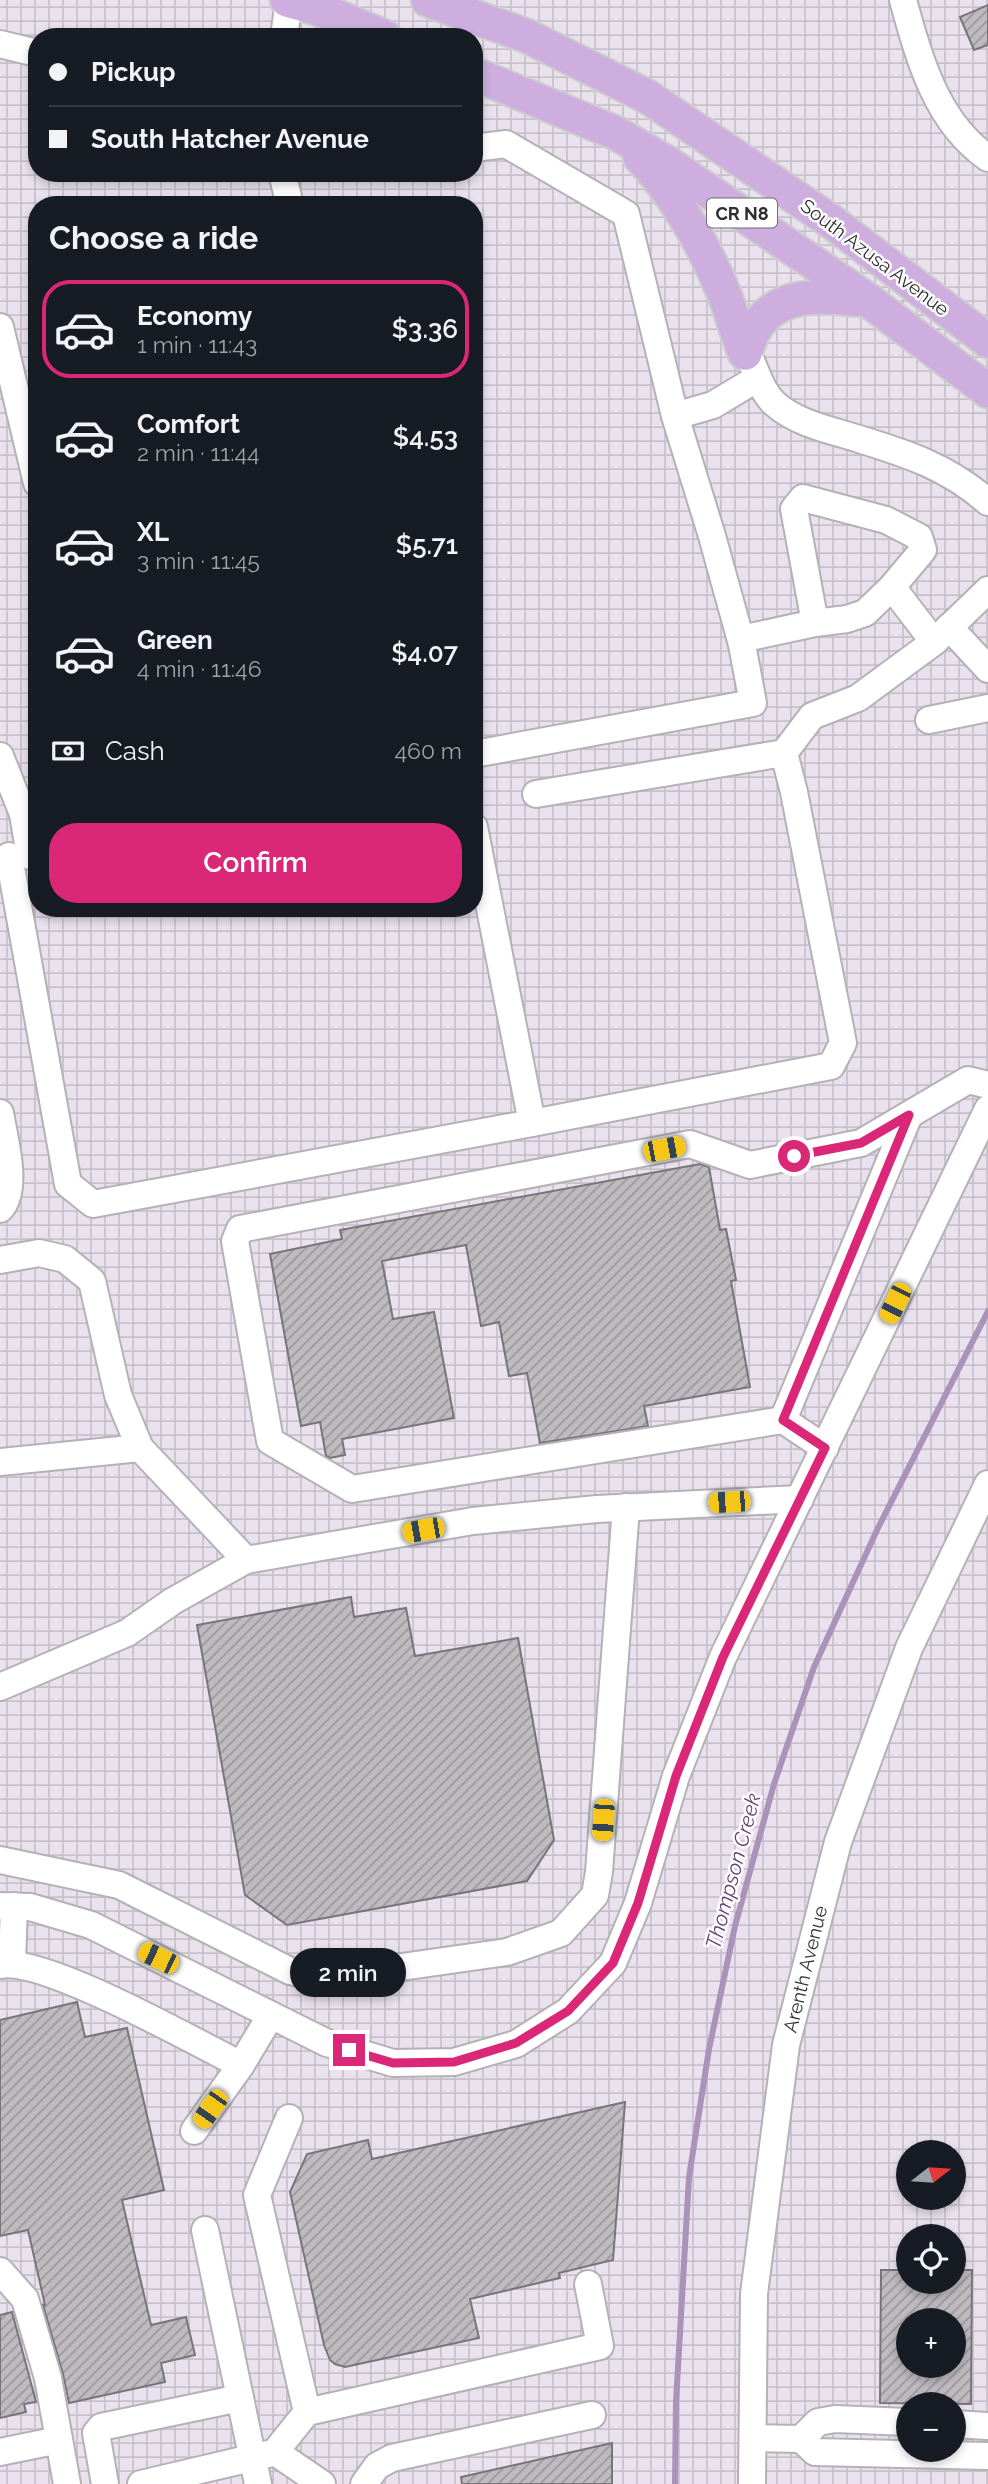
<!DOCTYPE html>
<meta charset="utf-8">
<style>
:root{--surface:#171b24;--page:#20242c;--text:#f1f3f6;--muted:#9ea1a6;--line:#363941;--accent:#db2777}
body{margin:0;font-family:Raleway,sans-serif;background:var(--page);color:var(--text);height:100vh;display:flex;flex-direction:column;font-size:26px;white-space:nowrap}
*{box-sizing:border-box;margin:0}
p{font-size:23px;color:var(--muted)}
.icon{flex:none;width:38px;height:38px;fill:none;stroke:currentColor;stroke-width:2;stroke-linecap:round;stroke-linejoin:round}
.map{position:relative;flex:1;overflow:hidden}
.details{position:absolute;left:28px;top:196px;width:455px;height:721px;display:flex;flex-direction:column;background:var(--surface);border-radius:28px;box-shadow:0 4px 10px #0003}
.details>*{flex:none}
.top-card{position:absolute;left:28px;top:28px;width:455px;height:154px;border-radius:28px;box-shadow:0 4px 10px #0003;display:grid;align-content:center;height:154px;padding:0 21px;background:var(--surface)}
.needle{width:46px;rotate:73deg}
.tools{position:absolute;left:896px;top:2140px;display:grid;gap:14px}
.tools a{display:grid;place-items:center;width:70px;height:70px;border-radius:50%;background:var(--surface);box-shadow:0 4px 10px #0003;font-size:35px}
.end{position:absolute;width:32px;height:32px;margin:-16px;border:9px solid #db2777;background:#fff;box-shadow:0 0 0 4px #fff}
.from{border-radius:50%}
.bubble{position:absolute;height:49px;border-radius:24px;background:var(--surface);box-shadow:0 4px 10px #0003;font-size:23px;font-weight:600;line-height:49px;text-align:center}
.car{position:absolute;width:21px;height:42px;margin:-21px -10px;border-radius:9px;box-shadow:0 0 5px 2px #0007;background:linear-gradient(#f5c518 24%,#345 0 40%,#f5c518 0 76%,#345 0 86%,#f5c518 0)}
.top-card b{display:flex;align-items:center;gap:24px;height:66px;font-size:26px}
.top-card b+b{border-top:2px solid var(--line)}
.top-card i{width:18px;height:18px;background:var(--text)}
ul{padding:0;list-style:none}
li{display:flex;align-items:center;gap:21px;height:98px;margin:0 14px 10px;padding:0 7px;border:4px solid transparent;border-radius:28px}
li div{flex:1}
li b{display:block;font-size:26px}
li em{font-style:normal;font-weight:600}
li.active{border-color:var(--accent)}
li>.icon{width:63px;height:63px;stroke-width:1.5}
h2{padding:0 21px;font-size:32px;line-height:84px}
.pay{display:flex;align-items:center;gap:18px;height:77px;padding:0 21px;font-size:26px}
.pay p{margin-inline-start:auto}
.cta{display:flex;gap:14px;margin-top:auto;padding:14px 21px}
.cta a{flex:1;height:80px;border-radius:28px;background:var(--accent);color:#fff;font-size:28px;font-weight:600;line-height:80px;text-align:center}
.map>svg:first-child{display:block}
.industrial{fill:url(#industrial-grid);fill-rule:evenodd}
.lines{fill:none;stroke-linecap:round;stroke-linejoin:round}
.stream{stroke:#aa92b9;stroke-width:6}
.building{fill:url(#building-hatch);stroke:#78757a;stroke-width:2;fill-rule:evenodd}
.minor-casing{stroke:#b5b1b7;stroke-width:30}
.major-casing{stroke:#cdcdcd;stroke-width:37}
.minor{stroke:#fff;stroke-width:26}
.major{stroke:#cdaede;stroke-width:33}
.route{stroke:#db2777;stroke-width:9}
.labels{text-anchor:middle;dominant-baseline:central;stroke-width:5;stroke-linejoin:round;paint-order:stroke}
.shield{fill:#fefeff;stroke:#6d6c6e;stroke-width:2}
.shield-label{font-size:18px;font-weight:bold;fill:#2f2e30}
.street-label{font-size:19px;fill:#2f2e30;stroke:#fefeff}
.water-label{font-size:21px;font-style:italic;fill:#654278;stroke:#fefeff}
</style>
<div class="map">
<svg width="988" height="2484" viewBox="0 0 988 2484">
<defs>
<pattern id="industrial-grid" width="8" height="8" patternUnits="userSpaceOnUse" patternTransform="scale(1.75)"><rect width="8" height="8" fill="#e9e1ee"/><path d="M0 4h8M4 0v8" fill="none" stroke="#c8c1cc"/></pattern>
<pattern id="building-hatch" width="6" height="6" patternUnits="userSpaceOnUse" patternTransform="scale(1.75)"><rect width="6" height="6" fill="#bebac0"/><path d="M-1 1l2-2M0 6l6-6M5 7l2-2" fill="none" stroke="#9b989c"/></pattern>
</defs>
<rect width="100%" height="100%" fill="#f3eff5"/>
<!-- industrial -->
<path class="industrial" d="M0 0H988V2484H0ZM37 37H474V173H37ZM37 205H474V908H37ZM908 2152H954V2198H908ZM908 2236H954V2282H908ZM908 2320H954V2366H908ZM908 2404H954V2450H908Z"/>
<g class="lines">
<!-- stream -->
<polyline class="stream" points="675,2484 676,2402 689,2177 709,2049 735,1926 774,1784 814,1667 877,1530 988,1311"/>
</g>
<!-- building -->
<g class="building">
<polygon points="988,5 988,45 974,50 960,17"/>
<polygon points="700,1164 709,1167 720,1230 726,1229 736,1280 731,1281 750,1387 644,1406 648,1426 540,1443 527,1373 509,1376 499,1322 481,1326 466,1245 382,1261 393,1319 434,1312 454,1418 342,1439 345,1455 330,1458 326,1456 320,1422 301,1426 270,1254 342,1239 340,1230"/>
<polygon points="351,1597 354,1617 406,1608 415,1656 518,1638 554,1840 527,1881 287,1925 245,1895 197,1625"/>
<polygon points="77,2002 85,2037 127,2028 164,2190 122,2200 151,2325 186,2317 195,2355 161,2363 165,2382 69,2403 63,2374 43,2305 45,2305 28,2230 0,2236 0,2020"/>
<polygon points="625,2102 613,2260 559,2273 560,2278 470,2299 479,2338 345,2367 335,2364 330,2360 324,2345 290,2192 307,2154 368,2140 372,2159"/>
<path d="M881 2270H908V2282H954V2270H972L971 2404 880 2403ZM908 2320H954V2366H908Z"/>
<polygon points="12,2312 36,2402 24,2404 26,2412 0,2418 0,2315"/>
<polygon points="612,2443 612,2484 462,2484 461,2477"/>
</g>
<g class="lines">
<!-- minor casing -->
<g class="minor-casing">
<g id="minor">
<path d="M903 0C919 58 936 122 988 158"/>
<polyline points="284,37 289,0"/>
<polyline points="0,44 37,53"/>
<polyline points="474,148 506,144 626,214 675,416 713,405 758,378"/>
<polyline points="282,173 290,205"/>
<polyline points="0,327 37,483"/>
<path d="M752 363C758 377 763 393 775 404 798 424 831 430 859 439 908 454 948 467 988 502"/>
<polyline points="675,416 712,536 743,648"/>
<polyline points="815,623 847,619 865,613 892,587"/>
<polyline points="949,627 988,669"/>
<polyline points="929,720 988,708"/>
<polyline points="474,754 753,703 741,639 815,623 794,509 803,498 886,520 919,537 923,550 892,587 934,642 988,590"/>
<polyline points="0,756 23,814 30,856"/>
<polyline points="536,794 784,753"/>
<polyline points="474,827 532,1123 831,1066 843,1043 794,792 784,753 812,716 858,698 934,642"/>
<polyline points="9,856 68,1184 93,1204 532,1123"/>
<path d="M0 1113C4 1137 19 1190 0 1209"/>
<polyline points="0,1260 39,1253 65,1259 92,1281 118,1395 140,1448"/>
<polyline points="783,1420 909,1115"/>
<polyline points="825,1448 783,1420 352,1489 270,1441 235,1241 240,1229 690,1144 750,1165 861,1143 968,1080 988,1085"/>
<polyline points="0,1462 140,1448 246,1560"/>
<polyline points="0,1687 127,1633 173,1601 246,1560 473,1521 597,1509 800,1499"/>
<polyline points="0,1860 119,1885 290,1971 324,1978 507,1952 561,1933 595,1895 599,1872 626,1507"/>
<polyline points="0,1906 30,1907 91,1925 327,2043 393,2063 454,2062 516,2044 568,2011 613,1963 638,1903 676,1776 723,1657 988,1109"/>
<polyline points="12,1963 14,1906"/>
<path d="M0 1965C43 1956 195 2042 241 2065L194 2131"/>
<polyline points="241,2065 271,2015"/>
<polyline points="289,2118 257,2195 307,2412"/>
<polyline points="205,2230 258,2484"/>
<polyline points="0,2271 25,2299 48,2378 67,2484"/>
<polyline points="954,2424 988,2426"/>
<polyline points="753,2438 801,2439 818,2422 835,2419 908,2422"/>
<polyline points="801,2439 815,2452 988,2456"/>
<polyline points="0,2452 59,2440"/>
<polyline points="275,2452 307,2412 600,2346 588,2284"/>
<polyline points="275,2452 322,2484"/>
<polyline points="105,2484 96,2433 101,2427 240,2398"/>
<polyline points="141,2484 268,2454"/>
<polyline points="364,2484 377,2466 392,2458 592,2415"/>
<polyline points="752,2484 754,2294 786,2045 838,1842 909,1648 988,1484"/>
</g>
</g>
<!-- major casing -->
<g class="major-casing">
<g id="major">
<polyline points="287,0 319,9 385,37"/>
<polyline points="428,0 527,36 648,97 832,222 988,341"/>
<polyline points="474,74 616,133 669,164 868,300 988,391"/>
<path d="M640 157C675 193 706 249 725 296 732 315 737 334 745 353"/>
<path d="M745 353C749 343 752 331 759 323 786 288 829 298 868 300"/>
</g>
</g>
<!-- minor -->
<use href="#minor" class="minor"/>
<!-- major -->
<use href="#major" class="major"/>
</g>
<g class="lines">
<!-- route -->
<polyline class="route" points="349,2050 393,2063 454,2062 516,2043 568,2011 613,1963 638,1903 676,1776 723,1657 825,1448 783,1420 909,1115 861,1143 794,1156"/>
</g>
<g class="labels">
<!-- shield labels -->
<rect class="shield" x="707" y="198.5" width="70" height="29" rx="5"/>
<g class="shield-label">
<text x="742" y="213">CR N8</text>
</g>
<!-- street labels -->
<g class="street-label">
<text transform="translate(875 257) rotate(37)">South Azusa Avenue</text>
<text transform="translate(805 1969) rotate(-76)">Arenth Avenue</text>
</g>
<!-- water labels -->
<g class="water-label">
<text transform="translate(733 1871) rotate(-75)">Thompson Creek</text>
</g>
</g>
</svg>
<div class="tools">
<a><svg class="needle" viewBox="-14 -14 28 28"><path d="M0-13l5 13h-10z" fill="#e53935"/><path d="M0 13l5-13h-10z" fill="#9ea1a6"/></svg></a>
<a><svg class="icon" aria-label="locate" viewBox="0 0 24 24"><circle cx="12" cy="12" r="6"/><path d="M12 2v4M12 18v4M2 12h4M18 12h4"/></svg></a>
<a>+</a>
<a>−</a>
</div>
<i class="end from" style="left:794px;top:1156px"></i>
<i class="end" style="left:349px;top:2050px"></i>
<div class="bubble" style="left:290px;top:1948px;width:116px">2 min</div>
<i class="car" style="left:664px;top:1149px;rotate:79deg"></i>
<i class="car" style="left:895px;top:1303px;rotate:206deg"></i>
<i class="car" style="left:729px;top:1502px;rotate:267deg"></i>
<i class="car" style="left:423px;top:1530px;rotate:260deg"></i>
<i class="car" style="left:603px;top:1820px;rotate:184deg"></i>
<i class="car" style="left:158px;top:1958px;rotate:296deg"></i>
<i class="car" style="left:210px;top:2109px;rotate:215deg"></i>
<div class="top-card">
<b><i class="from"></i>Pickup</b>
<b><i></i>South Hatcher Avenue</b>
</div>
<section class="details">
<h2>Choose a ride</h2>
<ul>
<li class="active"><svg class="icon" aria-label="car" viewBox="0 0 24 24"><path d="M5 17H2v-5l4-1 3-4h7l3 4 3 1v5h-3M9 17h6M6 11h13"/><circle cx="7" cy="17" r="2"/><circle cx="17" cy="17" r="2"/></svg><div><b>Economy</b><p>1 min · 11:43</p></div><em>$3.36</em></li>
<li><svg class="icon" aria-label="car" viewBox="0 0 24 24"><path d="M5 17H2v-5l4-1 3-4h7l3 4 3 1v5h-3M9 17h6M6 11h13"/><circle cx="7" cy="17" r="2"/><circle cx="17" cy="17" r="2"/></svg><div><b>Comfort</b><p>2 min · 11:44</p></div><em>$4.53</em></li>
<li><svg class="icon" aria-label="car" viewBox="0 0 24 24"><path d="M5 17H2v-5l4-1 3-4h7l3 4 3 1v5h-3M9 17h6M6 11h13"/><circle cx="7" cy="17" r="2"/><circle cx="17" cy="17" r="2"/></svg><div><b>XL</b><p>3 min · 11:45</p></div><em>$5.71</em></li>
<li><svg class="icon" aria-label="car" viewBox="0 0 24 24"><path d="M5 17H2v-5l4-1 3-4h7l3 4 3 1v5h-3M9 17h6M6 11h13"/><circle cx="7" cy="17" r="2"/><circle cx="17" cy="17" r="2"/></svg><div><b>Green</b><p>4 min · 11:46</p></div><em>$4.07</em></li>
</ul>
<div class="pay"><svg class="icon" aria-label="cash" viewBox="0 0 24 24"><path d="M3 7h18v10H3z"/><circle cx="12" cy="12" r="2"/></svg>Cash<p>460 m</p></div>
<div class="cta"><a>Confirm</a></div>
</section>
</div>
